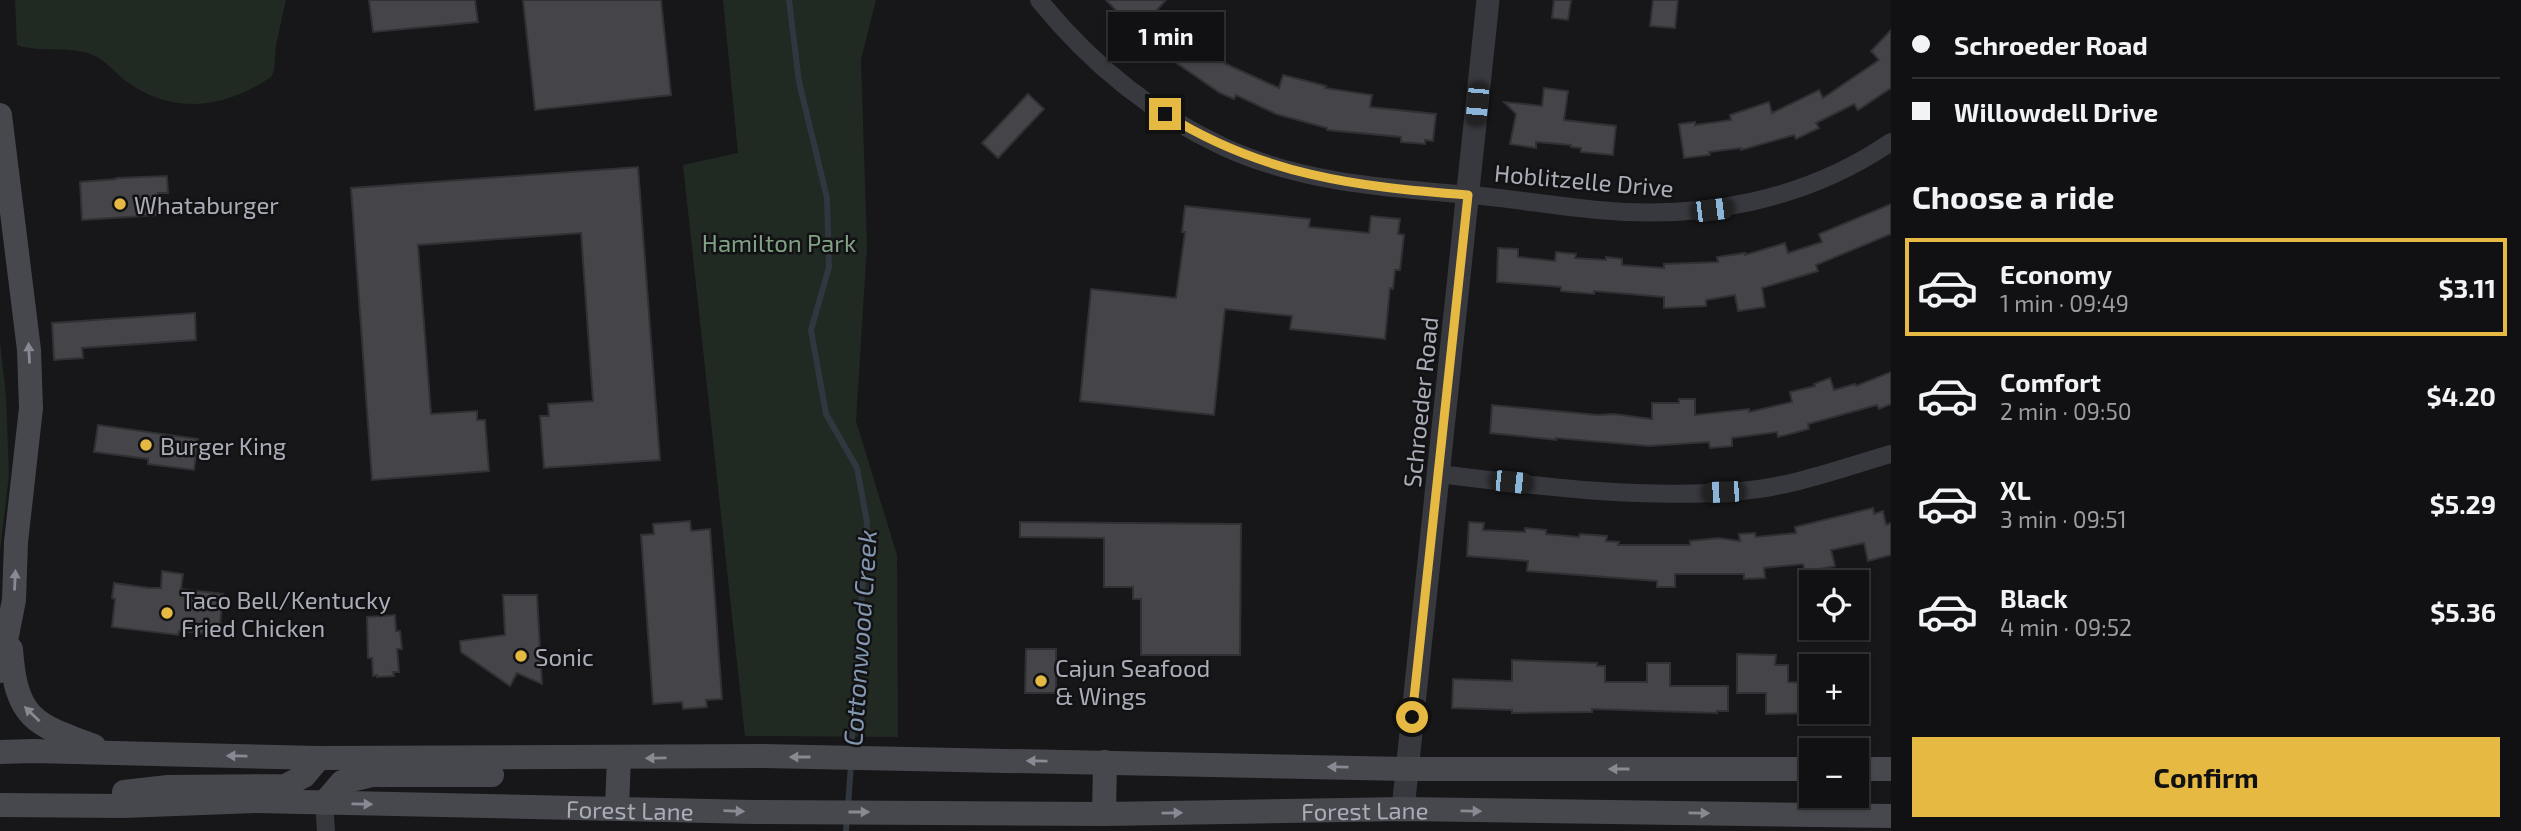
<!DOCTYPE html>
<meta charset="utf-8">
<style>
:root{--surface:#111113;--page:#1e1f21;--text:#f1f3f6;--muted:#9c9da0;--line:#303133;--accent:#e6ba42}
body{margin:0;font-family:"Exo 2",sans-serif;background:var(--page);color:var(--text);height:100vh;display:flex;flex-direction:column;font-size:26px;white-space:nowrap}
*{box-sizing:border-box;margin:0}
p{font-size:23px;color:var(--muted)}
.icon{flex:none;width:38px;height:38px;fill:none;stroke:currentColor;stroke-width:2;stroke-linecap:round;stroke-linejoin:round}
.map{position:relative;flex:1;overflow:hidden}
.drawer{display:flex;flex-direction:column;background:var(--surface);width:630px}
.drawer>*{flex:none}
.hud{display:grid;align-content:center;height:154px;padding:0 21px;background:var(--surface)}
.controls{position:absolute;left:1799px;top:570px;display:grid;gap:14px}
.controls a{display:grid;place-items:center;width:70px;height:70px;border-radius:0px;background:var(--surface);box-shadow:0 2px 5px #0004,0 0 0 2px var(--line);font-size:35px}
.end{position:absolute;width:32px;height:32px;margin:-16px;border:9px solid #e6ba42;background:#111;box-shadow:0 0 0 4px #111}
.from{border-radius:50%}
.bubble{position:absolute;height:49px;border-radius:0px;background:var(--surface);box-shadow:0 2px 5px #0004,0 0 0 2px var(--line);font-size:23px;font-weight:700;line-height:49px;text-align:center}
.car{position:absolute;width:21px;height:42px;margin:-21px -10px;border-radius:9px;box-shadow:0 0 5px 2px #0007;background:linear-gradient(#222 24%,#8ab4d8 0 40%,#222 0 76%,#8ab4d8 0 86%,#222 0)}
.hud b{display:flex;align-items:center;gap:24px;height:66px;font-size:26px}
.hud b+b{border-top:2px solid var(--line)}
.hud i{width:18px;height:18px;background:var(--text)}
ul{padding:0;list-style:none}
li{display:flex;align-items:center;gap:21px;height:98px;margin:0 14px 10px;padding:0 7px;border:4px solid transparent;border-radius:0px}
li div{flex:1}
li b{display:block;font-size:26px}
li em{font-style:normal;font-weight:700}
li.active{border-color:var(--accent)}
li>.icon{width:63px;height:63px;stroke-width:1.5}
h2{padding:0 21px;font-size:32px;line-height:84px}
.cta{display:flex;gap:14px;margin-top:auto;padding:14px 21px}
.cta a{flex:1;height:80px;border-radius:0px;background:var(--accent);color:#111;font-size:28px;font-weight:700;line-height:80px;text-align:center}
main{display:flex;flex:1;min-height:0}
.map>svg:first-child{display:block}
.green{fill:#212923}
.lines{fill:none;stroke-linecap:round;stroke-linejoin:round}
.stream{stroke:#30373e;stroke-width:6}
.building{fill:#444449;stroke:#313135;stroke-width:2}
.minor{stroke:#38393e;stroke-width:18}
.tertiary{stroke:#38393e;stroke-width:23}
.secondary{stroke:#46484d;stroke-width:24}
.oneway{fill:#878a93}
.route{stroke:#e6ba42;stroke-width:9}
.poi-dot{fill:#e6ba42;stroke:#121214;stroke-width:2.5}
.labels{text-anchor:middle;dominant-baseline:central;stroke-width:5;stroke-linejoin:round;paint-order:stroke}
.street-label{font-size:24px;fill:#aaadb8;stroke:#121214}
.poi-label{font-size:24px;fill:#aaadb8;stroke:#121214;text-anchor:start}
.park-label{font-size:24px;fill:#82a286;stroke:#121214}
.water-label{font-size:26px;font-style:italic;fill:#8398b0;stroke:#121214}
</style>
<main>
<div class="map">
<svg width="1891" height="831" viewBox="0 0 1891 831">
<rect width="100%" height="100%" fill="#171719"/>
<!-- green -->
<g class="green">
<path d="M15 0H286L276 45 274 71 271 77C226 108 176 115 130 84 118 76 109 64 97 57 72 44 42 54 17 45Z"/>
<polygon points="723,0 876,0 861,60 867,246 856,421 897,555 898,737 745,736 683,165 738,153"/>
<polygon points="0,341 6,397 9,475 0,552"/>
</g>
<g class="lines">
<!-- stream -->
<g class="stream">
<polyline points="789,0 799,82 827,198 829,267 811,330 826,414 857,468 867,522 851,754"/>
<polyline points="848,806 851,765"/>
<polyline points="846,831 847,817"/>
</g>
</g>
<!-- building -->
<g class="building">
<polygon points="369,0 475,0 478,22 373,32"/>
<polygon points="523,0 661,0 671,95 535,110"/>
<polygon points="1106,0 1166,0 1156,11 1184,37 1226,64 1279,88 1283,75 1326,86 1325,88 1372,95 1370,107 1436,114 1433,141 1425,140 1425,144 1401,142 1401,137 1327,130 1327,128 1276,114 1236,95 1234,99 1220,93 1146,42"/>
<polygon points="1554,0 1571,0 1568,20 1552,18"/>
<polygon points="1653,0 1678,0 1675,28 1650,26"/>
<polygon points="1891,30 1891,88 1858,110 1854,104 1816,123 1819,128 1796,139 1794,135 1741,150 1741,148 1709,152 1710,155 1684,158 1679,124 1695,122 1695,125 1731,120 1730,115 1769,102 1772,113 1819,90 1823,98 1879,60 1871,51"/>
<polygon points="1544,88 1568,91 1564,120 1616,126 1613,155 1581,152 1581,148 1571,147 1571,145 1536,142 1536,148 1510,144 1516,114 1504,102 1542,106"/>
<polygon points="1028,94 1044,109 998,158 982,143"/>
<polygon points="638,167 660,460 544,468 540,416 549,416 548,404 593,401 581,233 418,245 431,414 477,411 477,420 485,420 489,471 372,480 351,188"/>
<polygon points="167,176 168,193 158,193 159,215 82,220 80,182 116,179 116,178"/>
<polygon points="1891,204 1891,234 1816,265 1818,271 1762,288 1765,307 1738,311 1735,295 1706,300 1706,306 1664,308 1664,297 1594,291 1594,294 1561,291 1561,287 1497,282 1498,248 1518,249 1518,257 1555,261 1556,252 1576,254 1575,258 1606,260 1606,257 1622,259 1622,265 1664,268 1664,264 1718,262 1717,257 1745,253 1745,255 1785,243 1788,253 1822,242 1819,234"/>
<polygon points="1185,206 1310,219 1309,227 1369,233 1371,216 1400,219 1398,234 1404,235 1400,270 1395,270 1393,289 1390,288 1385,339 1290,329 1292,316 1225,309 1214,415 1080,401 1091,289 1176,298 1185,232 1182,232"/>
<polygon points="195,313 196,340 82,348 83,358 54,360 52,323"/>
<polygon points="1891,372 1891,404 1879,409 1877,405 1808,424 1809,429 1778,437 1777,432 1732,438 1732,446 1710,448 1709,442 1649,446 1556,438 1556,440 1490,433 1492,405 1598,415 1614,414 1652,419 1652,403 1679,403 1679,399 1695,399 1695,415 1749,409 1749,412 1792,402 1790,392 1815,386 1814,384 1830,378 1834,390 1855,384 1856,386"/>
<polygon points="98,425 198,439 194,470 148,464 148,459 94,452"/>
<polygon points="1873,508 1874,514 1883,511 1886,525 1891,523 1891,555 1868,561 1864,543 1831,550 1835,566 1805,572 1803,564 1764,568 1765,578 1744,579 1744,574 1675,574 1675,587 1657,587 1657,581 1527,571 1528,561 1467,556 1469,522 1484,523 1483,530 1525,532 1525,528 1546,530 1546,534 1579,537 1580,534 1607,536 1606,541 1619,542 1618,545 1690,545 1690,541 1719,538 1740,541 1739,534 1755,533 1756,537 1796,533 1795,527"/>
<polygon points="690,521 691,531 710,529 722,699 706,700 707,707 683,709 682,702 653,704 641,535 654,534 653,524"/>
<polygon points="1020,522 1241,524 1240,655 1141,655 1141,599 1133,599 1133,587 1104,587 1104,538 1020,537"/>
<polygon points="162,571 183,574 181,589 223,594 219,635 179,631 178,635 112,627 115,599 112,598 114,583 149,588 161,588"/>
<polygon points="503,595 537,595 542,684 517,673 510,686 461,652 460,641 505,635"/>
<polygon points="395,615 396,631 400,631 402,649 397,649 399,672 393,672 394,676 377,677 377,675 373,676 372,658 368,658 367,617"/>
<polygon points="1026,649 1056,649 1056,693 1025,693"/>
<polygon points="1737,654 1776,655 1775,665 1788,665 1788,682 1811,683 1811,713 1766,714 1766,693 1737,693"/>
<polygon points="1512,660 1597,663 1597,666 1605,666 1605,682 1647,682 1647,663 1670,663 1670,686 1728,686 1728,711 1717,711 1717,713 1592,709 1592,712 1512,713 1512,710 1452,708 1453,679 1512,681"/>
</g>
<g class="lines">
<!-- minor -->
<g class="minor">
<path d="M1039 0C1090 63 1151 113 1224 147 1302 183 1388 188 1472 195 1514 199 1556 206 1598 210 1701 220 1805 201 1891 142"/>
<path d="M1439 474C1538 486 1641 500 1741 491 1792 487 1842 468 1891 454"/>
<polyline points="324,803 326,831"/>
</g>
<!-- tertiary -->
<polyline class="tertiary" points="1403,809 1488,0"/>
<!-- secondary -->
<g class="secondary">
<polyline points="0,115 29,350 31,408 16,542 14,600 0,671"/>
<path d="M11 649C16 718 33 724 94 746"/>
<polyline points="0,752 33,751 319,758 763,756 1406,769 1811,769"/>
<polyline points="1857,769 1891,769"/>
<polyline points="124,792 168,787 285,786 304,776 319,758"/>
<polyline points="324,803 342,782 372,775 492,775"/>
<path id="s1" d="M0 805 123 806 256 801 754 812 1104 814 1403 809 1891 816"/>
<polyline points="617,808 619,758"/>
<polyline points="1104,814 1105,762"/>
</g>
</g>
<!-- one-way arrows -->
<defs><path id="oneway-solid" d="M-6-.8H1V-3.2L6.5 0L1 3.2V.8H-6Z" transform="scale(1.75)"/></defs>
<g class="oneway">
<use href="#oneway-solid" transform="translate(29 353) rotate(-93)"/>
<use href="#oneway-solid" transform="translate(15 580) rotate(-87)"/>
<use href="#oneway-solid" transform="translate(32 714) rotate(-136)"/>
<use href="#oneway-solid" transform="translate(237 756) rotate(-179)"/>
<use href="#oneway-solid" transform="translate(800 757) rotate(-180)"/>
<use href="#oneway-solid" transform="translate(656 758) rotate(179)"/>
<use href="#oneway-solid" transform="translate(1037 761) rotate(-179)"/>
<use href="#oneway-solid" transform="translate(1338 767) rotate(-179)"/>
<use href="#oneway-solid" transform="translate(1619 769) rotate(-180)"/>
<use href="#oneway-solid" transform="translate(362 804) rotate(1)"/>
<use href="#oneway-solid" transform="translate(734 811) rotate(2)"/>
<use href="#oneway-solid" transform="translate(1471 811) rotate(1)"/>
<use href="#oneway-solid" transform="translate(859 812)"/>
<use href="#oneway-solid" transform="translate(1172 813) rotate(-1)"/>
<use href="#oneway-solid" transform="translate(1699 813) rotate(1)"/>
</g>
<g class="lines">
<!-- route -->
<path class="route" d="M1165 114C1262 175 1357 187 1468 195L1412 717"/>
</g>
<!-- markers -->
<g class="poi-dot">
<circle cx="120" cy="204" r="7"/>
<circle cx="146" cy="445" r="7"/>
<circle cx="167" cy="613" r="7"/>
<circle cx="521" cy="656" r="7"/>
<circle cx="1041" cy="681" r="7"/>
</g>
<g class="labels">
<!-- street labels -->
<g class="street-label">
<text transform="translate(1584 180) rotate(5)">Hoblitzelle Drive</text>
<text transform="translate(1420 402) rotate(-84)">Schroeder Road</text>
<text stroke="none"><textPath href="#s1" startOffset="630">Forest Lane</textPath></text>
<text stroke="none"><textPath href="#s1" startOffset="1365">Forest Lane</textPath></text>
</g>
<!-- poi labels -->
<g class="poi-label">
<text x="134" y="204">Whataburger</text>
<text x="160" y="445">Burger King</text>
<text x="181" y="599">Taco Bell/Kentucky<tspan x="181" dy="28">Fried Chicken</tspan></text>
<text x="535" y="656">Sonic</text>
<text x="1055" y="667">Cajun Seafood<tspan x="1055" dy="28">&amp; Wings</tspan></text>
</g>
<!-- park labels -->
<g class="park-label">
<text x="779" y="242">Hamilton Park</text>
</g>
<!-- water labels -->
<g class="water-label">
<text transform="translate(859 638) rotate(-86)">Cottonwood Creek</text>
</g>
</g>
</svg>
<div class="controls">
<a><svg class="icon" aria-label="locate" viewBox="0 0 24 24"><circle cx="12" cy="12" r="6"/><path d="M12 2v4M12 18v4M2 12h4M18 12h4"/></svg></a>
<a>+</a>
<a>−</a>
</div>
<i class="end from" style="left:1412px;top:717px"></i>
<i class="end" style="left:1165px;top:114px"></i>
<div class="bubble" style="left:1108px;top:12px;width:116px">1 min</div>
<i class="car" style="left:1477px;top:104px;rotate:185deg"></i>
<i class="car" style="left:1712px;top:210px;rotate:83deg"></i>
<i class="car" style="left:1511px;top:482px;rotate:96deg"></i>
<i class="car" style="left:1723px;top:492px;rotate:268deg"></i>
</div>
<section class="drawer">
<div class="hud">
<b><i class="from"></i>Schroeder Road</b>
<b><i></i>Willowdell Drive</b>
</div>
<h2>Choose a ride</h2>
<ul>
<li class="active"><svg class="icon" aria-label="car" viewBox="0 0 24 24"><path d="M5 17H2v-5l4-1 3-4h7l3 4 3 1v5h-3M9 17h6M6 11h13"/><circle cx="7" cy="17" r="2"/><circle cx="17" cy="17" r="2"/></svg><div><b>Economy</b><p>1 min · 09:49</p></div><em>$3.11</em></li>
<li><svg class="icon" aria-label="car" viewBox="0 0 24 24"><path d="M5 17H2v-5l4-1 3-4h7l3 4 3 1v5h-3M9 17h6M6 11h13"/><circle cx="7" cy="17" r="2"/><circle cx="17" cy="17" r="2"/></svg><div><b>Comfort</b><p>2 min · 09:50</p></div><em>$4.20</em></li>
<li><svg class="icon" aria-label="car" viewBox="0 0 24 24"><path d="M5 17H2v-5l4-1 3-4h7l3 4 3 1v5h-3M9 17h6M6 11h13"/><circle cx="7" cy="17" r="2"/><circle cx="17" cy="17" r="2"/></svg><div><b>XL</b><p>3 min · 09:51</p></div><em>$5.29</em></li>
<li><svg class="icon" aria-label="car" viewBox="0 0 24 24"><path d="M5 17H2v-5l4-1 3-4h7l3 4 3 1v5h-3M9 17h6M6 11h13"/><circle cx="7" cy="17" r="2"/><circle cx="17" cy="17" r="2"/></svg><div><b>Black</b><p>4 min · 09:52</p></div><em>$5.36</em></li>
</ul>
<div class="cta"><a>Confirm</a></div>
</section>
</main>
